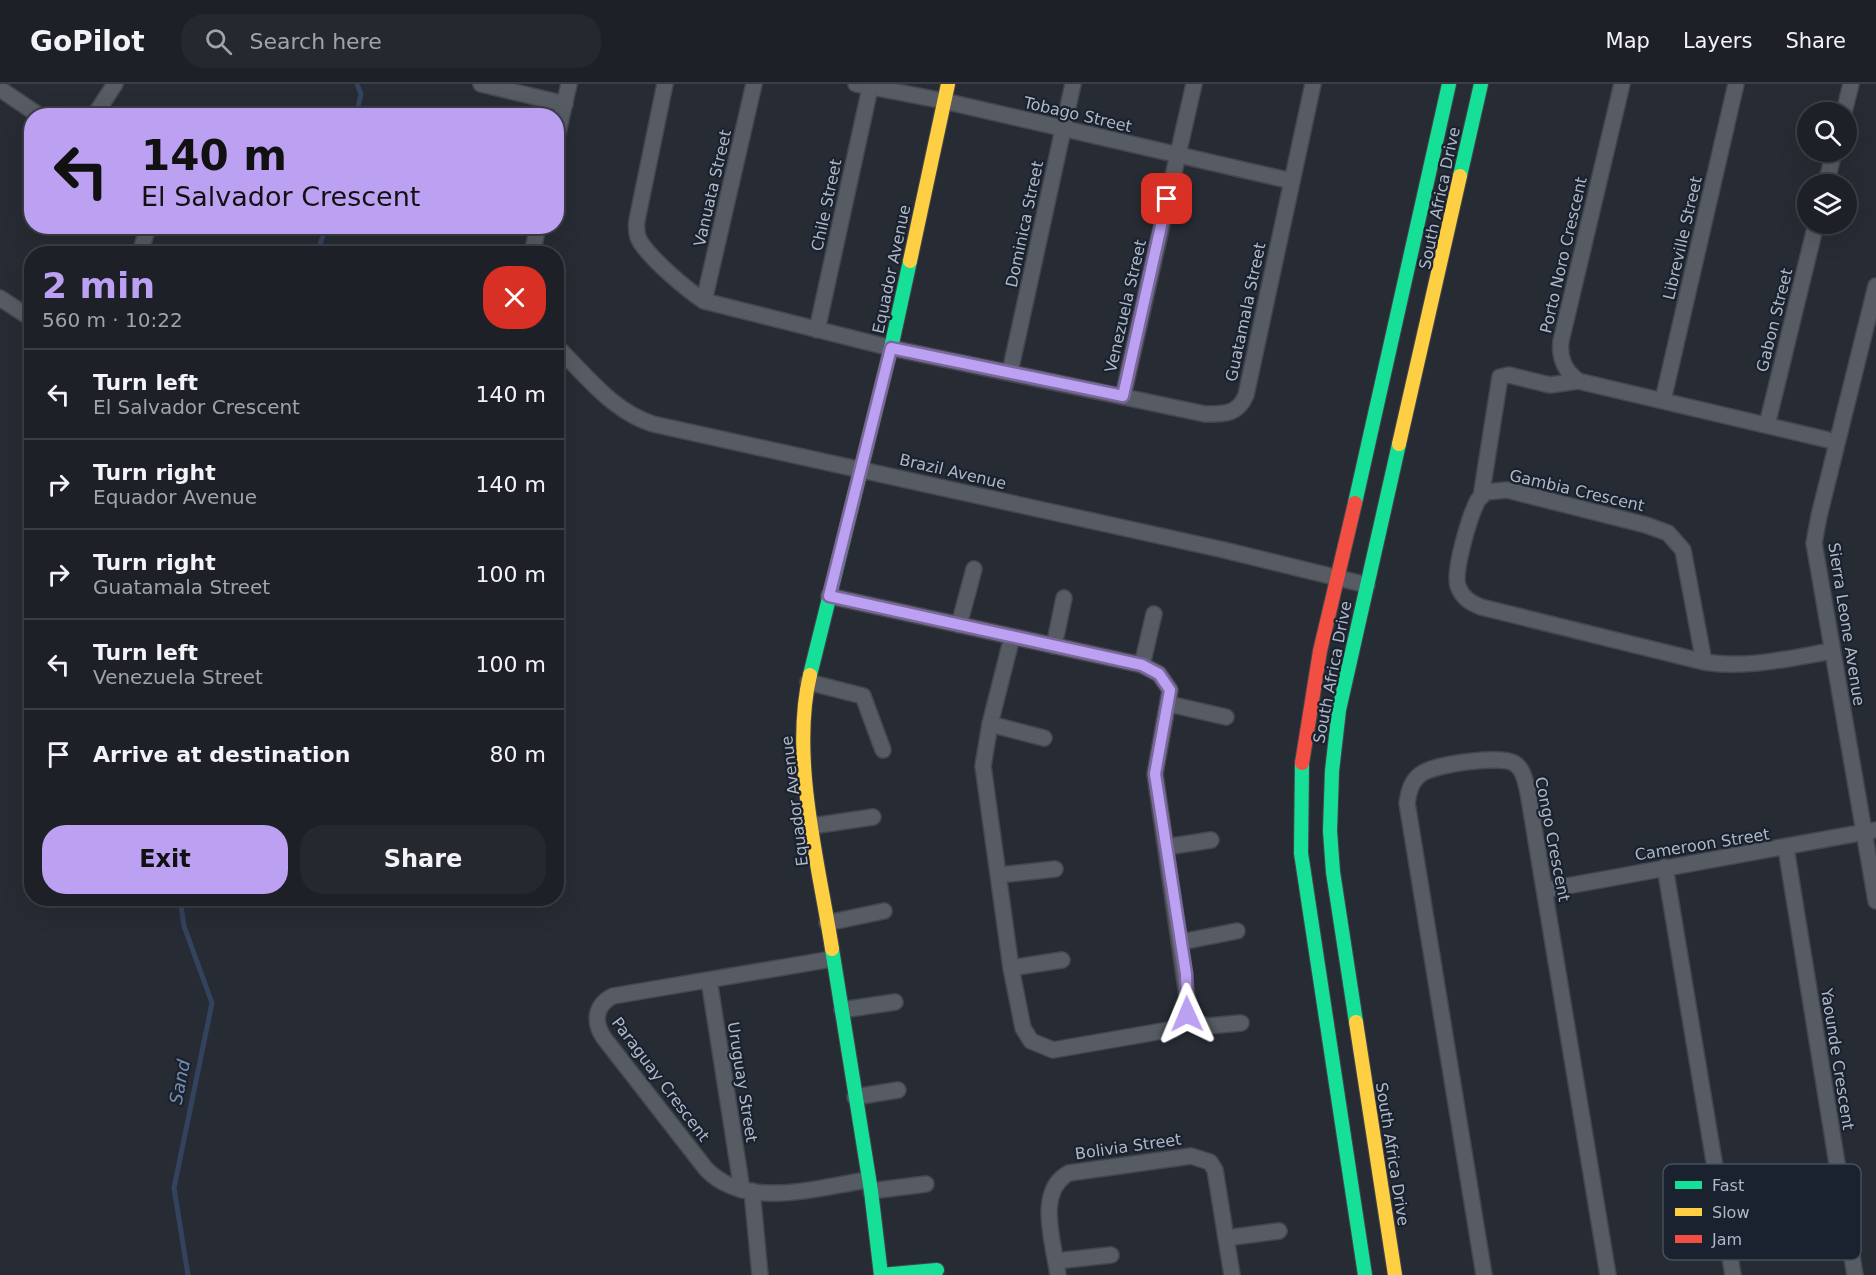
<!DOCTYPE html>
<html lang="en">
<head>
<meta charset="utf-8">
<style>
  :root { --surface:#1d2127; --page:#25292f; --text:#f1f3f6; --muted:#a0a3a7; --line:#3b3e44; --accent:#bca0f2 }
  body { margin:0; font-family:"DejaVu Sans",sans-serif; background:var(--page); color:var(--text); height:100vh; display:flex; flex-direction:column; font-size:22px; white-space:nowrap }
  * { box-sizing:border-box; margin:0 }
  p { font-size:20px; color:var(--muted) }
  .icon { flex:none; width:33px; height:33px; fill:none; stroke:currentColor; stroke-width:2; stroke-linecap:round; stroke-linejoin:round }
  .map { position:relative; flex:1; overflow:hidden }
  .drawer { position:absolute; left:24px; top:162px; width:540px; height:660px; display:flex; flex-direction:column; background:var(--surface); border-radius:24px; box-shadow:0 6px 24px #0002,0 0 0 2px var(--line) }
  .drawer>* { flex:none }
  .banner { position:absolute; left:24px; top:24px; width:540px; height:126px; border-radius:24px; box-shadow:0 6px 24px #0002,0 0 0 2px var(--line); background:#bca0f2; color:#111; overflow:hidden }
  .controls { position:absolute; left:1797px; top:18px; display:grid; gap:12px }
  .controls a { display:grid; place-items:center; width:60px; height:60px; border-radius:50%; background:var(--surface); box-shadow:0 6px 24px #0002,0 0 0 2px var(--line); font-size:30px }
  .pin { position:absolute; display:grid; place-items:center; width:51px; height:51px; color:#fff; margin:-26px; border-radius:12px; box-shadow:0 3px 9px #0006 }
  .me { position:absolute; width:66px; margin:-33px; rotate:359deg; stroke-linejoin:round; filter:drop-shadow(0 0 4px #0008) }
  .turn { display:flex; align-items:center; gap:21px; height:126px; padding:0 18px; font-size:27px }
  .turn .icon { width:78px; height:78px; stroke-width:2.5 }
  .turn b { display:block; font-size:42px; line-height:51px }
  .round { display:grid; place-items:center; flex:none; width:63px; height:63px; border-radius:24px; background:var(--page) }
  .summary { display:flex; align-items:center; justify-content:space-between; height:102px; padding:0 18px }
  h1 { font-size:36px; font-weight:700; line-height:45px; color:var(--accent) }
  .primary-button { display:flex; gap:12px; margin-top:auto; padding:12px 18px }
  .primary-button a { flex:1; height:69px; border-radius:24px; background:var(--accent); color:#111; font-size:24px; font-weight:700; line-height:69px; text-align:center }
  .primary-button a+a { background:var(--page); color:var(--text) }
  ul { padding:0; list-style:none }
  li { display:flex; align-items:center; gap:18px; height:90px; padding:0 18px; border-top:2px solid var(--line) }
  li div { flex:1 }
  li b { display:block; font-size:22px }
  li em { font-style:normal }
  header { display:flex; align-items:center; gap:36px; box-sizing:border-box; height:84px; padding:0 30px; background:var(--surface); border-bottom:2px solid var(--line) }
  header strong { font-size:28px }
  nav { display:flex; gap:33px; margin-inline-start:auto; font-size:21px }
  .search { width:420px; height:54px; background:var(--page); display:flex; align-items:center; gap:15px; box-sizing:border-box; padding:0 21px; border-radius:24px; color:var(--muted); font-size:22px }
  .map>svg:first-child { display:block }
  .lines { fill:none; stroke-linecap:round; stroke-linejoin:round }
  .stream { stroke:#33435e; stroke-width:5 }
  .street-casing { stroke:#43474d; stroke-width:18 }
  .fast-casing { stroke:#43474d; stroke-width:16 }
  .slow-casing { stroke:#43474d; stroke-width:16 }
  .jam-casing { stroke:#43474d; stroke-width:16 }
  .street { stroke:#575b63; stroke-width:15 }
  .fast { stroke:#16e098; stroke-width:14 }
  .slow { stroke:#ffcf43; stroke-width:14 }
  .jam { stroke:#f24e42; stroke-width:14 }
  .route-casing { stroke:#7a689d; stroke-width:15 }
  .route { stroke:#bca0f2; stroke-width:10 }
  .labels { text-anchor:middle; stroke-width:4.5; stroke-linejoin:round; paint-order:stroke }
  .street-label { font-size:16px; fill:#b0b8c7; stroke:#1a222f }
  .water-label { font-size:18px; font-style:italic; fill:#768db0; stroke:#1a222f }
  .key { fill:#1a222f; stroke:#474f5d; stroke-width:1.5 }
  .key-label { font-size:16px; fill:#b0b8c7 }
</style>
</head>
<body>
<header>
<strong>GoPilot</strong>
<div class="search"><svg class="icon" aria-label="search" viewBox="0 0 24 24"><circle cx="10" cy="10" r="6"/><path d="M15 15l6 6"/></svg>Search here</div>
<nav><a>Map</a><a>Layers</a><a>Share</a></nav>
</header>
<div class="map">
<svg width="1876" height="1191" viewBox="0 0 1876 1191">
  <rect width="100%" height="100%" fill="#272c34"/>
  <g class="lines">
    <!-- stream -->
    <g class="stream">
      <path d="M 356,32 L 361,10 L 357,0"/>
      <path d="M 317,170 L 326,142"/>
      <path d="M 180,814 L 184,842 L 212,919 L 174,1104 L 188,1191"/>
    </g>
    <!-- street casing -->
    <g class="street-casing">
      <g id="street">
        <path d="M 481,0 L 565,20"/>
        <path d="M 665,0 L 637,136 C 636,144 636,152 641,159 C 653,177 686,205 704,217 L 891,264 L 1205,330 C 1223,330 1238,331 1246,311 L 1313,0"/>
        <path d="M 856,0 L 944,17 L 1292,97"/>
        <path d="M 1622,0 L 1561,257 C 1559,274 1564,286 1578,297 L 1837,358"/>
        <path d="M 0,5 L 40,32"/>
        <path d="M 1844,28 L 1851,0"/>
        <path d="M 94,32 L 115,0"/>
        <path d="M 556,57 L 569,0"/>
        <path d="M 1826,100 L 1834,68"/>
        <path d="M 140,170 L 148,142"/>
        <path d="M 532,170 L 538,142"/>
        <path d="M 1876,202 L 1819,432 L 1814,459 L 1876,817"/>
        <path d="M 0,214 L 32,235"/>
        <path d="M 704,217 L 754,0"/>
        <path d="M 817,246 L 870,4"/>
        <path d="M 556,262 C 586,291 612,327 653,340 L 1224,466 L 1367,501"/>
        <path d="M 1010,288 L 1073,0"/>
        <path d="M 1123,312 L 1194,0"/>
        <path d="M 1663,316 L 1736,0"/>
        <path d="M 1767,341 L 1816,140"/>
        <path d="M 1481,413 L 1500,293 L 1509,291 L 1550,301 L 1578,297"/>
        <path d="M 829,512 L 1142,581 L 1159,590 L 1170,606 L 1155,690 L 1188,919 L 1185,936 L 1174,945 L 1053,966 L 1031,957 L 1023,944 L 1011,884 L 983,682 L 990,640 L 1012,553"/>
        <path d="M 959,541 L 974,485"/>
        <path d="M 1054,562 L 1064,514"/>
        <path d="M 1704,578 L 1683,466 L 1668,449 L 1646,441 L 1507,406 L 1486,408 L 1478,416 C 1470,431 1453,487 1458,502 C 1462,514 1471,519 1481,523 L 1704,578 C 1748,585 1789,574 1832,567"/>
        <path d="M 1142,581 L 1154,530"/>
        <path d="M 808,598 L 863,612 L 883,666"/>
        <path d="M 1169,620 L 1226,633"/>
        <path d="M 990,640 L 1044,654"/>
        <path d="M 812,742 L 873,733"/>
        <path d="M 1166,763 L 1211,756"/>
        <path d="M 1786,764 L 1855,1191"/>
        <path d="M 1665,783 L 1733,1191"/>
        <path d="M 999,791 L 1055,785"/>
        <path d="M 1545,806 L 1876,746"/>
        <path d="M 827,839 L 884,827"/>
        <path d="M 1181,858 L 1237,847"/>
        <path d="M 832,875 L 613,912 C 595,921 593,938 604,954 L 706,1085 C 746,1127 818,1103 868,1096"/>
        <path d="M 1011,884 L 1062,876"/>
        <path d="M 709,896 L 742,1106"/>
        <path d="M 842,926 L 895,918"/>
        <path d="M 1185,936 L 1208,942 L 1241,939"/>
        <path d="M 855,1013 L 898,1006"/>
        <path d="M 752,1107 L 760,1191"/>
        <path d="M 871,1107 L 926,1100"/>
        <path d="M 1226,1154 L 1279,1147"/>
        <path d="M 1056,1177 L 1111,1171"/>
        <path d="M 1058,1191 C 1054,1160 1035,1107 1069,1089 L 1191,1072 L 1210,1078 L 1215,1086 L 1232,1191"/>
        <path d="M 1484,1191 L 1407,719 C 1409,707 1411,697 1421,690 C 1435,680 1499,671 1514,679 C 1524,685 1525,698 1528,708 L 1608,1191"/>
      </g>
    </g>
    <!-- fast casing -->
    <g class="fast-casing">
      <g id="fast">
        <path d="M 1460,92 L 1481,0"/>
        <path d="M 1355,419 L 1449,0"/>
        <path d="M 810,591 L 891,264 L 910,177"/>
        <path d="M 1302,679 L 1301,769 L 1365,1191"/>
        <path d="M 832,865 L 871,1107 L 881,1191 L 937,1186"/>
        <path d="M 1356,938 L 1333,788 L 1330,747 L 1332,687 L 1339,626 L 1399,360"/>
      </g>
    </g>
    <!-- slow casing -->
    <g class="slow-casing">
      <g id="slow">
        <path d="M 910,177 L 948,0"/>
        <path d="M 1399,360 L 1460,92"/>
        <path d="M 810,591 C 790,674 819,781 832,865"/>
        <path d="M 1356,938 L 1395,1191"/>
      </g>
    </g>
    <!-- jam casing -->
    <g class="jam-casing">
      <path id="jam" d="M 1302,679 L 1320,567 L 1355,419"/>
    </g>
    <!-- street -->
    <use href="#street" class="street"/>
    <!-- fast -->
    <use href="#fast" class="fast"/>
    <!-- slow -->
    <use href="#slow" class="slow"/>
    <!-- jam -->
    <use href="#jam" class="jam"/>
  </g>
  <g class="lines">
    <!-- route casing -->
    <g class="route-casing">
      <path id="route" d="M 1167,115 L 1123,312 L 891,264 L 829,512 L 1142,581 L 1159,590 L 1170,606 L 1155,690 L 1186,890 L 1187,930"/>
    </g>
    <!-- route -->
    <use href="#route" class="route"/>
  </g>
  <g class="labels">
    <!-- street labels -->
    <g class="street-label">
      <text transform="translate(1078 30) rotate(13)" y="6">Tobago Street</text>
      <text transform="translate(712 104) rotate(-77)" y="6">Vanuata Street</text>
      <text transform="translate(1439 114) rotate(-78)" y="6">South Africa Drive</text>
      <text transform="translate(826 121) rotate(-78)" y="6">Chile Street</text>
      <text transform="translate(1024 140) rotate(-78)" y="6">Dominica Street</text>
      <text transform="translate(1682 154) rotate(-77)" y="6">Libreville Street</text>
      <text transform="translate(1563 171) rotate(-77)" y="6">Porto Noro Crescent</text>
      <text transform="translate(891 185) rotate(-78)" y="6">Equador Avenue</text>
      <text transform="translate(1125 222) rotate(-77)" y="6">Venezuela Street</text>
      <text transform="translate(1245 228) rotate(-78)" y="6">Guatamala Street</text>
      <text transform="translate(1774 236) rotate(-76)" y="6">Gabon Street</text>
      <text transform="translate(953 387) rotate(13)" y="6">Brazil Avenue</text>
      <text transform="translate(1577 406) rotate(13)" y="6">Gambia Crescent</text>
      <text transform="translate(1847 540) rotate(81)" y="6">Sierra Leone Avenue</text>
      <text transform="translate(1332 588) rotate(-79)" y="6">South Africa Drive</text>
      <text transform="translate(794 717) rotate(-97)" y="6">Equador Avenue</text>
      <text transform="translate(1553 755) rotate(79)" y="6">Congo Crescent</text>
      <text transform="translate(1702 760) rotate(-9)" y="6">Cameroon Street</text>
      <text transform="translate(1838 975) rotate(81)" y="6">Yaounde Crescent</text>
      <text transform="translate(661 995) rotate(53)" y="6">Paraguay Crescent</text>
      <text transform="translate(743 998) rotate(81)" y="6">Uruguay Street</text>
      <text transform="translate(1128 1062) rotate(-8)" y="6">Bolivia Street</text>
      <text transform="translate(1393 1070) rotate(81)" y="6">South Africa Drive</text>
    </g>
    <!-- water labels -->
    <g class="water-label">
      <text transform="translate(180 998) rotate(-79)" y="6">Sand</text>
    </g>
  </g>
  <!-- legend -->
  <rect x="1663" y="1080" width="198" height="96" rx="9" class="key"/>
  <rect x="1675" y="1097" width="27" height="8" fill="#16e098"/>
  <rect x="1675" y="1124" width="27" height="8" fill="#ffcf43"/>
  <rect x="1675" y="1151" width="27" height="8" fill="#f24e42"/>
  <g class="key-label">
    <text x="1712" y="1107">Fast</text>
    <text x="1712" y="1134">Slow</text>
    <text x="1712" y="1161">Jam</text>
  </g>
</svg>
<div class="controls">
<a><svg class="icon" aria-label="search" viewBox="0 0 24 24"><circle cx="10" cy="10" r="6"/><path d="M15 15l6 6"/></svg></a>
<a><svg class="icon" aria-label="layers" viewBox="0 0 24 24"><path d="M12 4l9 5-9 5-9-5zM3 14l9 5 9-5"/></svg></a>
</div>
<div class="pin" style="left:1167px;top:115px;background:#d93025"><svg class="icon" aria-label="arrive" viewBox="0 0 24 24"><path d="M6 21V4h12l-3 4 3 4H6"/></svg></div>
<svg class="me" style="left:1187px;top:930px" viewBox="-20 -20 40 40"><path d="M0-17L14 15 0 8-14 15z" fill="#bca0f2" stroke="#fff" stroke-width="4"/></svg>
<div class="banner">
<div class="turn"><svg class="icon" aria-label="left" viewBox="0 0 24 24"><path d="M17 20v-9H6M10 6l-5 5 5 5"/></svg><div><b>140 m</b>El Salvador Crescent</div></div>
</div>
<section class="drawer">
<div class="summary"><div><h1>2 min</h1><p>560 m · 10:22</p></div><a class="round" style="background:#d93025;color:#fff"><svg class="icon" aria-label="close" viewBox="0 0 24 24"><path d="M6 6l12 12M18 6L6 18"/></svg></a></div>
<ul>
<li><svg class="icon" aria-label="left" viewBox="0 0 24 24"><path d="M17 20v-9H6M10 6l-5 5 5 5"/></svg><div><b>Turn left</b><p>El Salvador Crescent</p></div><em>140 m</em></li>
<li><svg class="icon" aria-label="right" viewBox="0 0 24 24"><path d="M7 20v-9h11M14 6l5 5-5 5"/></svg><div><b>Turn right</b><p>Equador Avenue</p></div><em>140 m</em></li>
<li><svg class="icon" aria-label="right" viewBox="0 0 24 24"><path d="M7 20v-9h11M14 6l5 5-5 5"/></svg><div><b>Turn right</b><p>Guatamala Street</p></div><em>100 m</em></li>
<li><svg class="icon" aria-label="left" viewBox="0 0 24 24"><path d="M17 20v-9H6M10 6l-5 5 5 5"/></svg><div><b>Turn left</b><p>Venezuela Street</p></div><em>100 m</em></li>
<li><svg class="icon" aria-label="arrive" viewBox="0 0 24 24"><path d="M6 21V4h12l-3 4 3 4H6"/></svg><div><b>Arrive at destination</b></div><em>80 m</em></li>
</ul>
<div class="primary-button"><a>Exit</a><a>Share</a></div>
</section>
</div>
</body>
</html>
